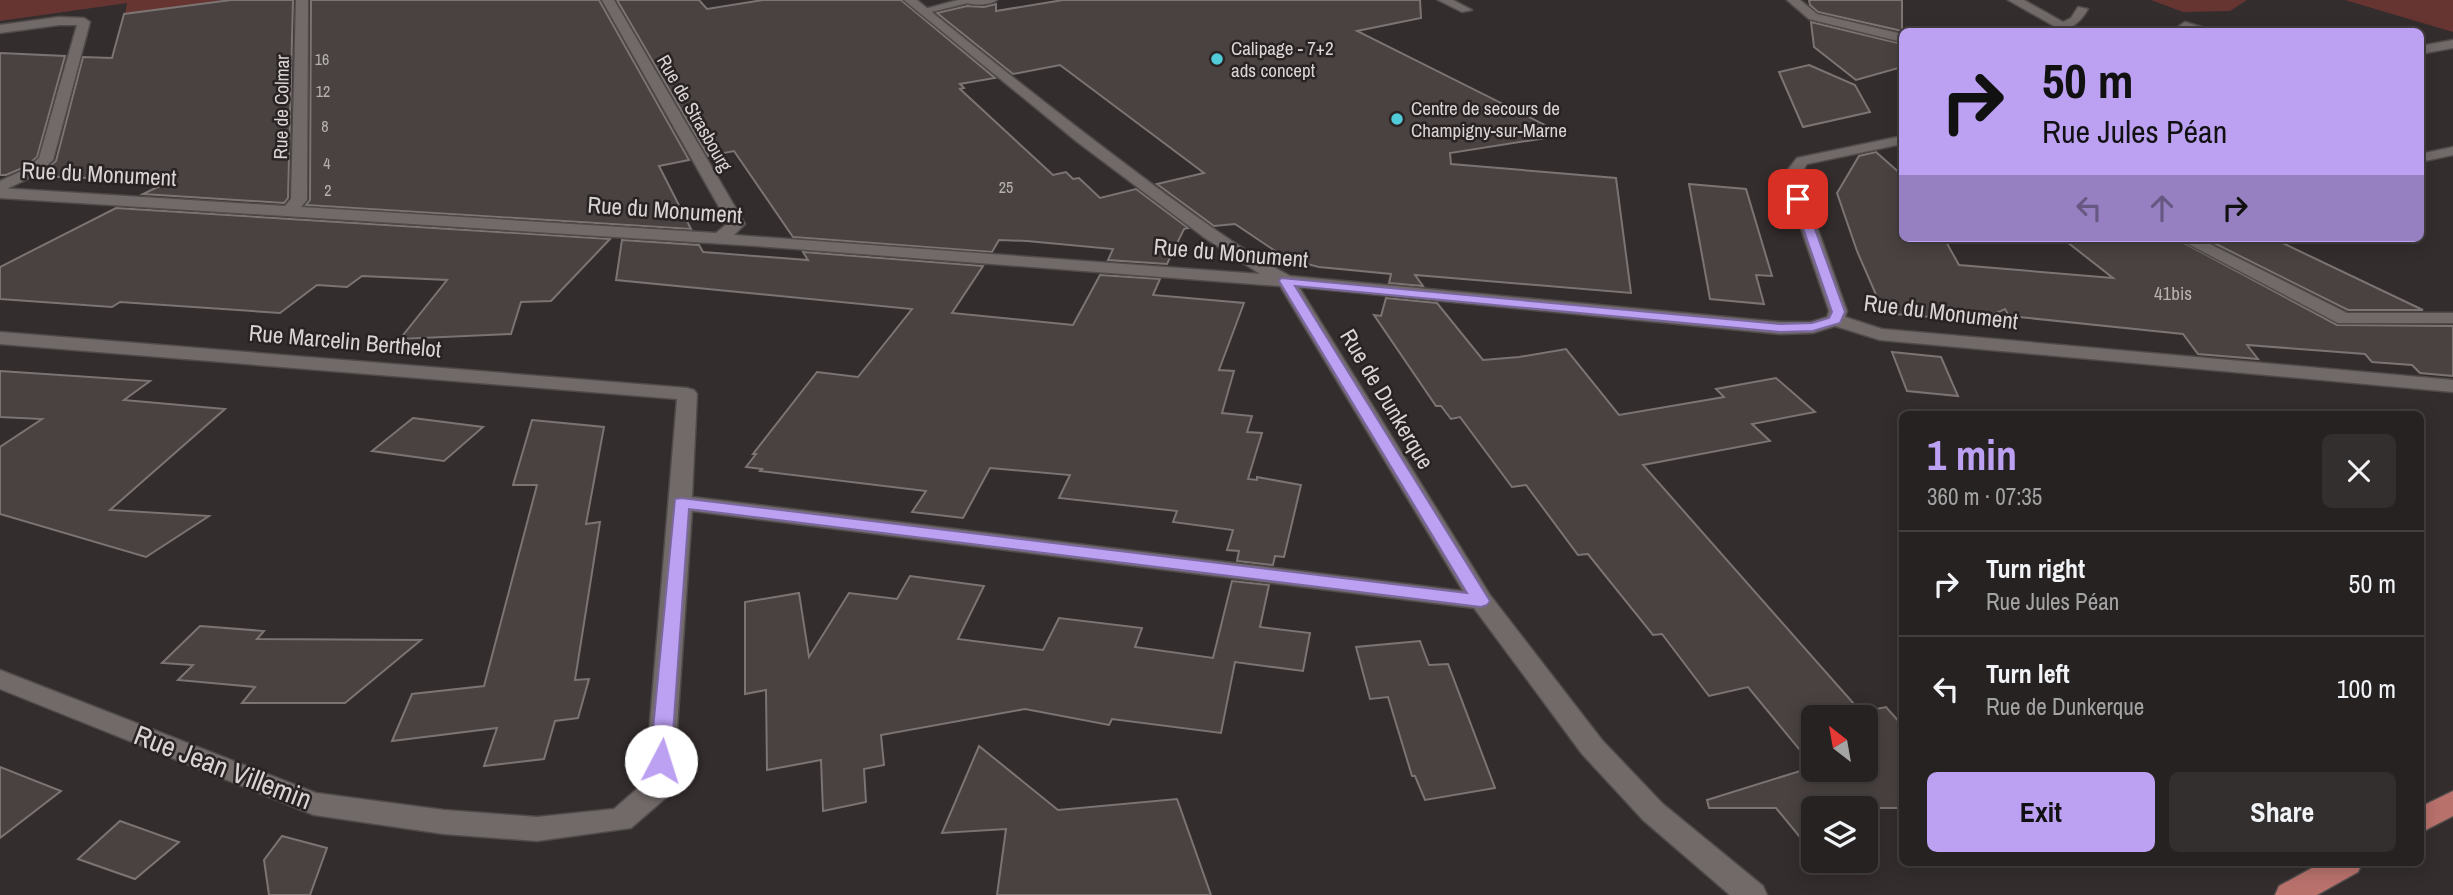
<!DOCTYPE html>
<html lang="en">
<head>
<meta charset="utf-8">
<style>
  :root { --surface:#272222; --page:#332f2f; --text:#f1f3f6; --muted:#a4a4a5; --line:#433f40; --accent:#bca0f2 }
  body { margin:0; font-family:"Archivo Narrow",sans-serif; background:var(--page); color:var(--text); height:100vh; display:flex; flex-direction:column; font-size:26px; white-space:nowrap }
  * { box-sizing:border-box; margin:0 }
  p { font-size:23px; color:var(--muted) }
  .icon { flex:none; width:38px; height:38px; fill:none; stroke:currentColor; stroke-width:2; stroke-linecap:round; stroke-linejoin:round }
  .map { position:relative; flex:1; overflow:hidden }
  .sheet { position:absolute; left:1899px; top:411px; width:525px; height:455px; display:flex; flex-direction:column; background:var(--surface); border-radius:10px; box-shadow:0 4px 18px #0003,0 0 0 2px var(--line) }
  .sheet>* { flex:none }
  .banner { position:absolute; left:1899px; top:28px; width:525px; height:214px; border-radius:10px; box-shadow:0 4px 18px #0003,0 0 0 2px var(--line); background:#bca0f2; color:#111; overflow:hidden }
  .needle { width:46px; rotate:329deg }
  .controls { position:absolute; left:1801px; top:705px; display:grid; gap:14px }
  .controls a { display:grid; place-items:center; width:77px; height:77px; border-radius:10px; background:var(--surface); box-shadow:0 4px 18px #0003,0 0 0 2px var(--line); font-size:35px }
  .pin { position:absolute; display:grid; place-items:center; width:60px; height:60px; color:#fff; margin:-30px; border-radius:14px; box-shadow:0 4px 10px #0006 }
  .me { position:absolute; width:77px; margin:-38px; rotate:5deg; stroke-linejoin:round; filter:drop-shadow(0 0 5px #0008) }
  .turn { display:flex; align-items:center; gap:24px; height:147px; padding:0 28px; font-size:32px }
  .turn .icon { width:91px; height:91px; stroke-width:2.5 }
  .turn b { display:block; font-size:49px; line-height:60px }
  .lanes { display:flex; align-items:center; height:66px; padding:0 28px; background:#0003; justify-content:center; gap:35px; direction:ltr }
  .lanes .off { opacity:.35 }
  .round { display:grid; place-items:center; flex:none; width:74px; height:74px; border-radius:10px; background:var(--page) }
  .head { display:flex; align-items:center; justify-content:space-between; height:119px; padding:0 28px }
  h1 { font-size:42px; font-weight:700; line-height:52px; color:var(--accent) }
  .primary-button { display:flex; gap:14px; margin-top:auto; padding:14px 28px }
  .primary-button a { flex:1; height:80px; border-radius:10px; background:var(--accent); color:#111; font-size:28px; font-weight:700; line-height:80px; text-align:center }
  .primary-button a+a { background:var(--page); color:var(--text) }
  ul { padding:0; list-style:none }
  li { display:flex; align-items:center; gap:21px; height:105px; padding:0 28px; border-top:2px solid var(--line) }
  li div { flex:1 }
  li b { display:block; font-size:26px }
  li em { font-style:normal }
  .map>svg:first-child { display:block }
  .green { fill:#663532 }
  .building { fill:#494241; stroke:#7c7473; stroke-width:2 }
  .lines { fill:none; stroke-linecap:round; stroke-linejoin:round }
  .lane-casing { stroke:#504b4b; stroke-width:3 }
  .street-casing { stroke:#504b4b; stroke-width:3 }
  .primary-casing { stroke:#504b4b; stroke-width:3 }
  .lane { fill:#716a69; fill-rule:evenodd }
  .street { fill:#716a69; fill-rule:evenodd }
  .primary { fill:#b9716c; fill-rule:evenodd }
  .route { fill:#bca0f2; stroke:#7a689d; stroke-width:2 }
  .poi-dot { fill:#52cbd8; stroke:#2a2323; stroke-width:2.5 }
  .labels { text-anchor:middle; stroke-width:5; stroke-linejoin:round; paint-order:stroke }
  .far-number-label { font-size:16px; fill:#b6b0b0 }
  .far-poi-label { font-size:19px; fill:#dad5d5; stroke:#2a2323; text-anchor:start }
  .far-street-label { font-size:19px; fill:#dad5d5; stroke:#2a2323 }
  .number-label { font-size:19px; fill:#b6b0b0 }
  .street-label { font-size:23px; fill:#dad5d5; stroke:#2a2323 }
  .near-street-label { font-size:28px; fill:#dad5d5; stroke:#2a2323 }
</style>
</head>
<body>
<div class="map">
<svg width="2453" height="895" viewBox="0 0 2453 895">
  <rect width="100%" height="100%" fill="#342d2d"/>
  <!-- green -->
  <g class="green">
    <path d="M 0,0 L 227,0 L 125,14 L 127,3 L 0,21 Z"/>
    <path d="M 2151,0 L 2247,0 L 2230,11 L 2183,12 Z"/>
    <path d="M 2345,0 L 2453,0 L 2453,32 Z"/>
  </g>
  <!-- building -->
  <g class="building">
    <path d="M 231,0 L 293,0 L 288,198 L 284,203 L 143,194 L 170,181 L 38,176 L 56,161 L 83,57 L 112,58 L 124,14 Z"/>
    <path d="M 311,0 L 599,0 L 689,160 L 659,166 L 691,229 L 306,205 L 310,200 Z"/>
    <path d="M 617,0 L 699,0 L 707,9 L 763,0 L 901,0 L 995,78 L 960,84 L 964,88 L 960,89 L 1053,175 L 1066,172 L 1073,179 L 1079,178 L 1100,198 L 1136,189 L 1188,228 L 1184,229 L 1167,264 L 1108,260 L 1113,249 L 1027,241 L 999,240 L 992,252 L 793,237 L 734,151 L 708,156 Z"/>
    <path d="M 1063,0 L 1420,0 L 1421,18 L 1357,31 L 1565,135 L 1450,153 L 1451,164 L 1616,178 L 1631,293 L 1415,275 L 1423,286 L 1389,283 L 1391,274 L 1319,267 L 1287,259 L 1235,224 L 1214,226 L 1157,184 L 1204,173 L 1060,65 L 1013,74 L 937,13 L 967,6 L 984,7 L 996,4 L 996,11 Z"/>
    <path d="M 1809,0 L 1902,0 L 1902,31 L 1818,12 L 1810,5 Z"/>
    <path d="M 1811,22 L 1902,44 L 1902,67 L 1856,80 L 1814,47 Z"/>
    <path d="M 0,53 L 65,56 L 37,157 L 25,167 L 6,175 L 0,175 Z"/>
    <path d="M 1809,65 L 1855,85 L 1870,112 L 1803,127 L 1779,72 Z"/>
    <path d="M 1876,152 L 1902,175 L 1902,238 L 1944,238 L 1959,265 L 2113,278 L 2062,238 L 2175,238 L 2337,325 L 2453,326 L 2453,376 L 2420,373 L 2412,365 L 2372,362 L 2365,354 L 2247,345 L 2258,359 L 2198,354 L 2183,334 L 2009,316 L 2005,309 L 1979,321 L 1884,313 L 1857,251 L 1837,193 L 1859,156 Z"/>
    <path d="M 1689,184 L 1746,189 L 1772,276 L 1756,275 L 1764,304 L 1710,299 Z"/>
    <path d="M 116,208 L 610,239 L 551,301 L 521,302 L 511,334 L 400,339 L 447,280 L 362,276 L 347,287 L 317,285 L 280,313 L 120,302 L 112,307 L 0,299 L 0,267 Z"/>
    <path d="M 2204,238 L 2272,238 L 2423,310 L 2348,310 Z"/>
    <path d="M 622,240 L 699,245 L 703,252 L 808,260 L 803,252 L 983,266 L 952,313 L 1073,325 L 1100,275 L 1160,279 L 1153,295 L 1244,303 L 1219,370 L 1234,371 L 1222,413 L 1252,416 L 1247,432 L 1262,433 L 1248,479 L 1257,480 L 1257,477 L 1301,485 L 1284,557 L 1275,556 L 1273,565 L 1237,561 L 1239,551 L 1227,550 L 1233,530 L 1173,522 L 1177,511 L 1059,498 L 1070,475 L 990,468 L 963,518 L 912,512 L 926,491 L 760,471 L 762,469 L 746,467 L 756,454 L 753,454 L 817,372 L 858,377 L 912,309 L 616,280 Z"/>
    <path d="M 1386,298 L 1437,303 L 1483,360 L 1519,357 L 1566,349 L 1619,415 L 1724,397 L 1716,389 L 1776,378 L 1815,412 L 1752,424 L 1770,441 L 1643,465 L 1861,712 L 1886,707 L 1902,725 L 1902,808 L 1813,808 L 1813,853 L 1776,808 L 1709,808 L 1707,800 L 1813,767 L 1813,770 L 1866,770 L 1866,718 L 1813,718 L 1813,766 L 1748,687 L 1709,696 L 1662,634 L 1653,635 L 1588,554 L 1578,555 L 1526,485 L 1512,487 L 1460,417 L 1451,419 L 1441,406 L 1436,406 L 1374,315 L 1381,316 Z"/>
    <path d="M 1892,352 L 1941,357 L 1958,396 L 1907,391 Z"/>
    <path d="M 0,371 L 150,381 L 124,400 L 225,409 L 110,510 L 209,516 L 146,557 L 0,514 L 0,447 L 42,419 L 0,417 Z"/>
    <path d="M 413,418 L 483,427 L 444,461 L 372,451 Z"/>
    <path d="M 532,420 L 604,427 L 586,524 L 600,522 L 575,680 L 589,679 L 578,718 L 555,721 L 544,759 L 484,766 L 497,728 L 392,741 L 412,694 L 484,686 L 537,485 L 513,485 Z"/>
    <path d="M 910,576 L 984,586 L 958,639 L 1043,650 L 1059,618 L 1142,628 L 1135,647 L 1213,658 L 1232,581 L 1269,585 L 1260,627 L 1310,633 L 1303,671 L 1235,662 L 1221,733 L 1112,719 L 1109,725 L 1025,709 L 881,735 L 884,765 L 864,769 L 866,802 L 823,811 L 821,760 L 767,770 L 766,690 L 745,694 L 745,602 L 799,593 L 809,657 L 849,593 L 897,599 Z"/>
    <path d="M 200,626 L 264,631 L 257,639 L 421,640 L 345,703 L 242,703 L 255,687 L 178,680 L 193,665 L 162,663 Z"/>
    <path d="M 1420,641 L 1429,665 L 1448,664 L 1495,788 L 1425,800 L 1415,776 L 1412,776 L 1388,697 L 1370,699 L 1356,647 Z"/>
    <path d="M 979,746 L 1058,810 L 1177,799 L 1211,895 L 997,895 L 1006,829 L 942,833 Z"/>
    <path d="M 0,767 L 61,791 L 0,838 Z"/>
    <path d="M 120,821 L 179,842 L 135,879 L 78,859 Z"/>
    <path d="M 282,836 L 327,848 L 310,895 L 269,895 L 264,860 Z"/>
  </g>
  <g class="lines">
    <!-- lane casing -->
    <g class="lane-casing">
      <g id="lane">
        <path d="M 958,0 L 976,1 L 923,14 L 917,11 Z"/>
        <path d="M 1438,0 L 1453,0 L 1472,10 L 1462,12 Z"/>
        <path d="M 1787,0 L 1800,0 L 1817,14 L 1902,34 L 1902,42 L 1809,19 Z"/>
        <path d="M 2008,0 L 2024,0 L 2063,22 L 2071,18 L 2078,7 L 2088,9 C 2078,27 2065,32 2045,32 L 2054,26 Z"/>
        <path d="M 59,17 L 84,18 L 90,22 L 53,160 L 36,175 L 0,192 L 0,181 L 26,169 L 39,158 L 77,25 L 59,25 L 0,33 L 0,25 Z"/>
        <path d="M 2185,22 L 2208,29 L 2210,32 L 2181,29 L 2179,26 Z"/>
        <path d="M 2453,147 L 2453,155 L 2420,162 L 2420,154 Z"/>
        <path d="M 2177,238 L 2198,238 L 2347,313 L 2453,313 L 2453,323 L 2338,323 Z"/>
      </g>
    </g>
    <!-- street casing -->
    <g class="street-casing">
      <g id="street">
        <path d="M 296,0 L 308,0 L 307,200 L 301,207 L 716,233 L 728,223 L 602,0 L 614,0 L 745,224 L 734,235 L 1260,274 L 1205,238 L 1076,141 L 904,0 L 917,0 C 991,61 1067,120 1144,178 C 1191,213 1238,248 1290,276 L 1780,322 L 1811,322 L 1827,317 L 1829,311 L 1783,176 L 1797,158 L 1902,136 L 1902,144 L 1807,164 L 1799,176 L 1847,311 L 1845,317 L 1882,329 L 2453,380 L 2453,392 L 1880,340 L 1835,326 L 1813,333 L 1780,334 L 1299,287 L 1490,595 L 1602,740 L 1663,804 L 1763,886 L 1767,895 L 1730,895 L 1643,820 L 1582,754 L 1474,608 L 692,511 L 673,787 L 669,795 L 631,828 L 537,841 L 444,834 L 314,815 L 0,689 L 0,670 L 316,793 L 444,810 L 537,817 L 614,809 L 645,782 L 677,399 L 0,344 L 0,332 L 687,388 L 694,390 L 697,394 L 692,497 L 1463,591 L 1280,286 L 757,246 L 0,198 L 0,188 L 285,206 L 291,199 Z"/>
        <path d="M 960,0 L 997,0 C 989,6 968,6 960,0 Z"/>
        <path d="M 2453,40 L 2453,48 L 2420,54 L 2420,46 Z"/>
      </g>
    </g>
    <!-- primary casing -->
    <g class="primary-casing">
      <g id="primary">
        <path d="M 2453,791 L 2453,816 L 2420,833 L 2420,807 Z"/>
        <path d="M 2321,863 L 2362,863 L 2358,872 L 2317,895 L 2275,895 L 2279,886 Z"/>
      </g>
    </g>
    <!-- lane -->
    <use href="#lane" class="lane"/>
    <!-- street -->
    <use href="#street" class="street"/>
    <!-- primary -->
    <use href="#primary" class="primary"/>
  </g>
  <!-- route -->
  <path class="route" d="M 1798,195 L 1804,199 L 1845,312 L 1840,323 L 1813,331 L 1780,332 L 1295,286 L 1490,601 L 1487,605 L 1481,607 L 689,509 L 671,761 L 668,766 L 661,769 L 653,766 L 650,761 L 675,499 L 681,498 L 1467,593 L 1279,281 L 1281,278 L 1780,324 L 1812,323 L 1829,318 L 1832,312 L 1793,199 Z"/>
  <!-- markers -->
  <g class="poi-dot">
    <circle cx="1217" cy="59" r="7"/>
    <circle cx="1397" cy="119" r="7"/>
  </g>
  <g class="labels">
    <!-- far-number labels -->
    <g class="far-number-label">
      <text x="322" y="65">16</text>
      <text x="323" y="97">12</text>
      <text x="325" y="132">8</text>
      <text x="327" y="169">4</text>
      <text x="1006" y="193">25</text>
      <text x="328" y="196">2</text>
    </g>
    <!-- far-poi labels -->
    <g class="far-poi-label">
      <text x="1231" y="55">Calipage - 7+2<tspan x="1231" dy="22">ads concept</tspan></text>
      <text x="1411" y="115">Centre de secours de<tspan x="1411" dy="22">Champigny-sur-Marne</tspan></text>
    </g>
    <!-- far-street labels -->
    <g class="far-street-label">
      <text transform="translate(281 107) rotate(-89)" y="7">Rue de Colmar</text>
      <text transform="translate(695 113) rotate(60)" y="7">Rue de Strasbourg</text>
    </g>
    <!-- number labels -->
    <g class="number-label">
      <text x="2173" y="300">41bis</text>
    </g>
    <!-- street labels -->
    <g class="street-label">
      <text transform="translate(99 174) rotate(3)" y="8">Rue du Monument</text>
      <text transform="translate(665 210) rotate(4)" y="8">Rue du Monument</text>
      <text transform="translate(1231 253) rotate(5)" y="8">Rue du Monument</text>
      <text transform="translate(1941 312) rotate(7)" y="8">Rue du Monument</text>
      <text transform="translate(345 341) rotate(5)" y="8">Rue Marcelin Berthelot</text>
      <text transform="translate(1387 399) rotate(59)" y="8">Rue de Dunkerque</text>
    </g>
    <!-- near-street labels -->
    <g class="near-street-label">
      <text transform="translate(223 767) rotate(21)" y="10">Rue Jean Villemin</text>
    </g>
  </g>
</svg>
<div class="controls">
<a><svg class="needle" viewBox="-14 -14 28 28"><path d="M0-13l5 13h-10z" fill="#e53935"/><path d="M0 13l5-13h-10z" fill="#a4a4a5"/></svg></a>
<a><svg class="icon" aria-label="layers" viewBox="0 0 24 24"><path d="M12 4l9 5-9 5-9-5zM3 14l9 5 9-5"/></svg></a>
</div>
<div class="pin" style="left:1798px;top:199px;background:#d93025"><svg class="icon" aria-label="arrive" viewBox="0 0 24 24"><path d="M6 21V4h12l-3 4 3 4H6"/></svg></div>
<svg class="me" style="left:661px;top:761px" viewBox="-20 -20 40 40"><circle r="19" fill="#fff"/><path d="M0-13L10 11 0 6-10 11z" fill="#bca0f2"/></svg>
<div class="banner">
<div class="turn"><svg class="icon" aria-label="right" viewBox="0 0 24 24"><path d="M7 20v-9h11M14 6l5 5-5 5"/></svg><div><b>50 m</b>Rue Jules Péan</div></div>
<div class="lanes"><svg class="icon off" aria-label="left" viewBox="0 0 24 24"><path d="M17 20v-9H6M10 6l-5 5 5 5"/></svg><svg class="icon off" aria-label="ahead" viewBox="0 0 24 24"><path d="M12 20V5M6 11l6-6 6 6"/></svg><svg class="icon" aria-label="right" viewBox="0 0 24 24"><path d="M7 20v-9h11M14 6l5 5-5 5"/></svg></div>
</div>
<section class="sheet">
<div class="head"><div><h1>1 min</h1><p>360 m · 07:35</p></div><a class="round"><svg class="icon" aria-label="close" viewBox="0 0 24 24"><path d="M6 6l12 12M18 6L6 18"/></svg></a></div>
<ul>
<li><svg class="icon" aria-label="right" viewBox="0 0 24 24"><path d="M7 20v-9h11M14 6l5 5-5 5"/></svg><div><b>Turn right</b><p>Rue Jules Péan</p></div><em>50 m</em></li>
<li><svg class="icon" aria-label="left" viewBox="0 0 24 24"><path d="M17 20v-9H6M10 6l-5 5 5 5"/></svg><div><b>Turn left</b><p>Rue de Dunkerque</p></div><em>100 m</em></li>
</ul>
<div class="primary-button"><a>Exit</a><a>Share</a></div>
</section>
</div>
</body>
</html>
